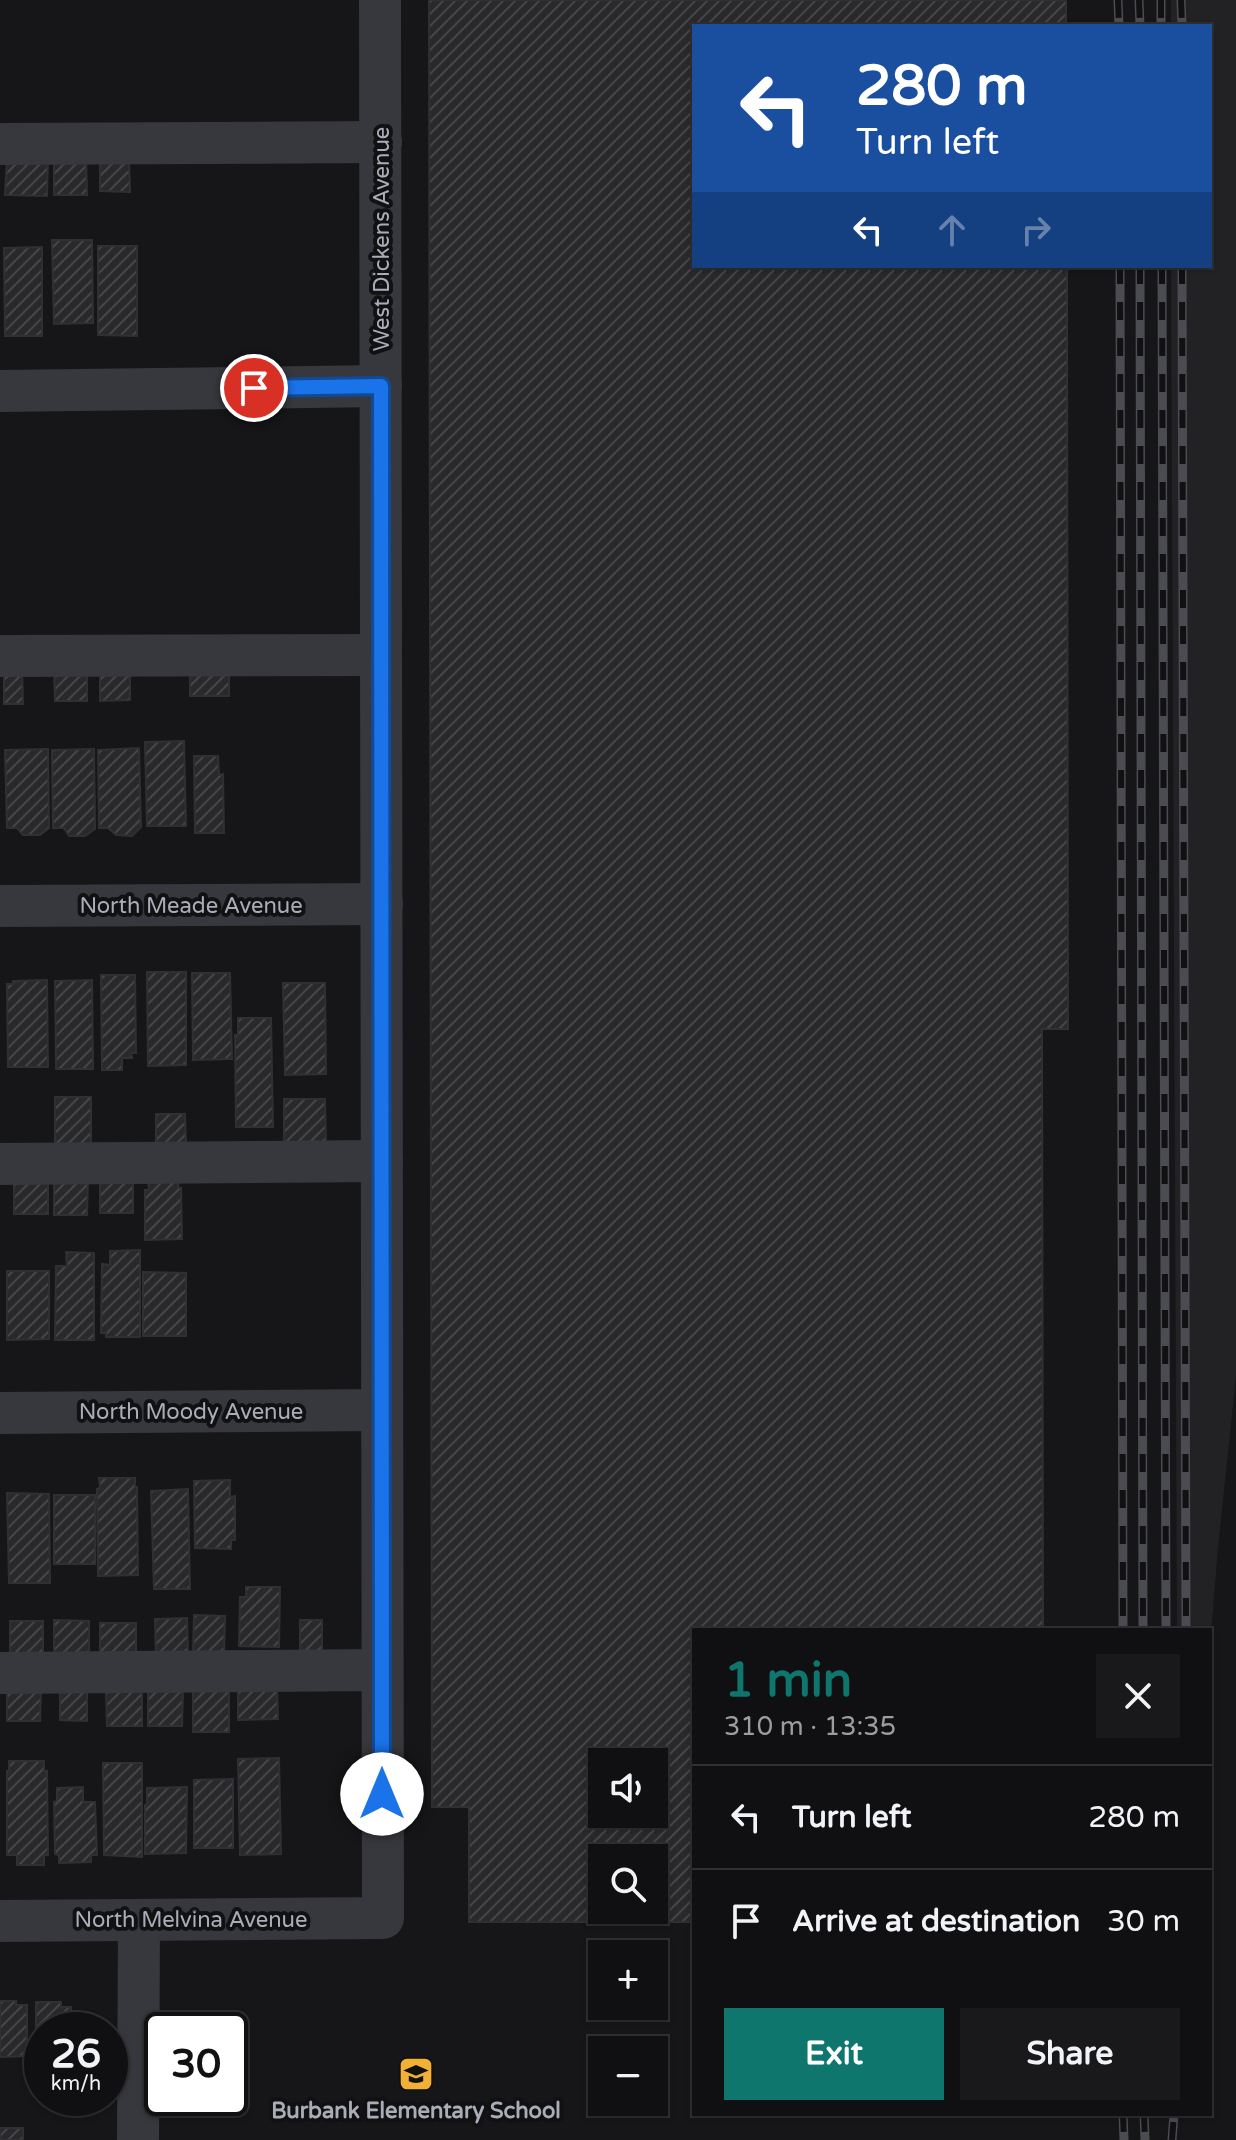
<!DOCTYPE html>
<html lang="en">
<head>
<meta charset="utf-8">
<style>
  :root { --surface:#101012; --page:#19191b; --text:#f1f3f6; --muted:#9c9d9f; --line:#303032; --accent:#0f766e }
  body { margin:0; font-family:"Varela Round",sans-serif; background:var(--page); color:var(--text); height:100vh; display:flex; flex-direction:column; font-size:30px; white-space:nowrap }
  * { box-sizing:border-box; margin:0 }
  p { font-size:26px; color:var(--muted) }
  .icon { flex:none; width:44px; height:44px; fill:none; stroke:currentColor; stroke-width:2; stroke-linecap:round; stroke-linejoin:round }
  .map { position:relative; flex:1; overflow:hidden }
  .details { position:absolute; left:692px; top:1628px; width:520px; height:488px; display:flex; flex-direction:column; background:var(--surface); border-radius:0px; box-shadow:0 2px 6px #0004,0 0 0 2px var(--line) }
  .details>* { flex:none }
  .top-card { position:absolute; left:692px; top:24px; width:520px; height:244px; border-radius:0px; box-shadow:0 2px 6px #0004,0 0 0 2px var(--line); background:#1a4fa0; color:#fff; overflow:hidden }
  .buttons { position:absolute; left:588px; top:1748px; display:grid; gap:16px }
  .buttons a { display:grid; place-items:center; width:80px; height:80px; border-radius:0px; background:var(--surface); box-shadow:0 2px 6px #0004,0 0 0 2px var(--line); font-size:40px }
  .speed { position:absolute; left:24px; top:2012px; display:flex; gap:16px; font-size:40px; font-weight:700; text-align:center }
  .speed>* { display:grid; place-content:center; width:104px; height:104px; border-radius:50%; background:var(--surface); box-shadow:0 2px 6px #0004,0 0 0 2px var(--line); line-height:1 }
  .speed small { font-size:20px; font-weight:400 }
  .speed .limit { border:4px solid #111; border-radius:12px; background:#fff; color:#111 }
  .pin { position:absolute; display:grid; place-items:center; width:68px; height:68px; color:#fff; margin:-34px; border:4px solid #fff; border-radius:50%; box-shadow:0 2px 8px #0007 }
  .me { position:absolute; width:88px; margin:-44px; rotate:0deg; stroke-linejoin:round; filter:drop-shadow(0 0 6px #0008) }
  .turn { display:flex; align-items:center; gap:28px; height:168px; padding:0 32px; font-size:36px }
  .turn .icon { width:104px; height:104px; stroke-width:2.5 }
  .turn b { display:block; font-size:56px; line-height:68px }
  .lanes { display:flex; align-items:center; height:76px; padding:0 32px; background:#0003; justify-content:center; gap:40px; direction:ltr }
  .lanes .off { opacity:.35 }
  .round { display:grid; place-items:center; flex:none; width:84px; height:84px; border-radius:0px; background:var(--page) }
  .summary { display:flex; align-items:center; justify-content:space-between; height:136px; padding:0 32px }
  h1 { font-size:48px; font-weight:800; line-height:60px; color:var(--accent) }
  .button { display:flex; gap:16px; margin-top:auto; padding:16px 32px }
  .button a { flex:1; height:92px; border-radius:0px; background:var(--accent); color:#fff; font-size:32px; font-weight:800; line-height:92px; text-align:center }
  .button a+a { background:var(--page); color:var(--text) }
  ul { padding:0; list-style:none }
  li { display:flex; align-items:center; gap:24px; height:104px; padding:0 32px; border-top:2px solid var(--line) }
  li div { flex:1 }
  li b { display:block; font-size:30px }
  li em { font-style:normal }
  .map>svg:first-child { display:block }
  .built { fill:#222225 }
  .building { fill:url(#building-hatch); stroke:#303034; stroke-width:2; fill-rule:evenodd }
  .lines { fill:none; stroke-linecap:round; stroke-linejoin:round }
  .minor { stroke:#37383d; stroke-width:42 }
  .rail-casing { stroke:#4a4c52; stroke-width:9 }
  .rail { stroke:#111113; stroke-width:6; stroke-dasharray:18; stroke-linecap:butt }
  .route-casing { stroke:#114b97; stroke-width:20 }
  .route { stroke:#1a73e8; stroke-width:14 }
  .labels { text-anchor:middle; stroke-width:8; stroke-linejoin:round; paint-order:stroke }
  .street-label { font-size:22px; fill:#a8adb8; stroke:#111113 }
  .poi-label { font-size:22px; font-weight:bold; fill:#a8adb8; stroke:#111113 }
</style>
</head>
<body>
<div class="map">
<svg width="1236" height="2140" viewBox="0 0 1236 2140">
  <defs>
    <pattern id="building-hatch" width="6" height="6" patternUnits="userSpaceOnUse" patternTransform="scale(2)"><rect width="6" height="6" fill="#29292c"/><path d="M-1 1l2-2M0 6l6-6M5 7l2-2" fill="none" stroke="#454548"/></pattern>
  </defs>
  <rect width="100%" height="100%" fill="#161618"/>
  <!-- built -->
  <path class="built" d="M 1171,0 L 1236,0 L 1236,1376 L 1218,1548 L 1210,1645 L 1210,1630 L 1177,1630 L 1171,266 L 1210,266 L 1210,26 L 1171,26 Z"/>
  <!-- building -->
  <g class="building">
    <path d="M 429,0 L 1066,0 L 1066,26 L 694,26 L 694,266 L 1067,266 L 1068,1029 L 1042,1029 L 1043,1630 L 694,1630 L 694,1922 L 469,1922 L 469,1807 L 432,1807 ZM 602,1762 L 654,1762 L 654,1814 L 602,1814 ZM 602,1858 L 654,1858 L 654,1910 L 602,1910 Z"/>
    <path d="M 7,158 L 48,159 L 47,196 L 5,195 Z"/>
    <path d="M 86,158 L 87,195 L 54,195 L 54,159 Z"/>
    <path d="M 100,158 L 129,158 L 130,192 L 100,191 Z"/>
    <path d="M 52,240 L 92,240 L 93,323 L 54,324 Z"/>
    <path d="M 98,246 L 137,246 L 137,336 L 98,335 Z"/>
    <path d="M 42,247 L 42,336 L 5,336 L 4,248 Z"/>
    <path d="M 229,667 L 229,696 L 190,696 L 190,668 Z"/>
    <path d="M 4,668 L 22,668 L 23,704 L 4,704 Z"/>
    <path d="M 100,668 L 130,668 L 130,700 L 100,701 Z"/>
    <path d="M 54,669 L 87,669 L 87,701 L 55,701 Z"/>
    <path d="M 184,741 L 186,826 L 147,826 L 145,742 Z"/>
    <path d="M 139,748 L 141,827 L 132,836 L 116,835 L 108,828 L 99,828 L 98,750 Z"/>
    <path d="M 48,749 L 49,828 L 40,835 L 23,835 L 17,828 L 7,828 L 5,750 Z"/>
    <path d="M 94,749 L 95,829 L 85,836 L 69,836 L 64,828 L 53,828 L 52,750 Z"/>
    <path d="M 194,756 L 218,756 L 219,775 L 223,774 L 224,833 L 195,833 Z"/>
    <path d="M 147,972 L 186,972 L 186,1065 L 148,1066 Z"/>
    <path d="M 192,973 L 230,973 L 232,1059 L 193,1060 Z"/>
    <path d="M 101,975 L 135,975 L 136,1053 L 131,1053 L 132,1058 L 122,1058 L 122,1070 L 102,1070 Z"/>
    <path d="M 47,980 L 48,1067 L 8,1067 L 7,984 L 13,984 L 13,981 Z"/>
    <path d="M 92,980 L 93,1069 L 56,1069 L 55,981 Z"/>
    <path d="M 283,983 L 325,983 L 326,1074 L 285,1075 Z"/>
    <path d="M 238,1018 L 271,1018 L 273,1127 L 236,1127 L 235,1035 L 238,1035 Z"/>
    <path d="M 55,1097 L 91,1097 L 91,1145 L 55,1146 Z"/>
    <path d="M 284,1099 L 325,1099 L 326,1146 L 284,1145 Z"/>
    <path d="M 156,1114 L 185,1114 L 186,1145 L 156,1146 Z"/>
    <rect x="14" y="1179" width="34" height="35"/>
    <path d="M 54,1179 L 88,1179 L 87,1215 L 54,1215 Z"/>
    <rect x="100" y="1179" width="33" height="34"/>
    <path d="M 148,1180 L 179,1180 L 178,1188 L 181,1188 L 182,1239 L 145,1240 L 145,1190 L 149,1190 Z"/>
    <path d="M 140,1250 L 140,1337 L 106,1337 L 106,1333 L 101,1333 L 102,1264 L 110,1265 L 110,1251 Z"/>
    <path d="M 66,1252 L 94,1253 L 94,1340 L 55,1340 L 56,1266 L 67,1266 Z"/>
    <path d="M 7,1271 L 49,1271 L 49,1339 L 7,1340 Z"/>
    <path d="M 143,1272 L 186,1273 L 186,1336 L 143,1336 Z"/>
    <path d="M 99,1478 L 135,1478 L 135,1487 L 137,1487 L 138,1575 L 98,1576 L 97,1489 L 100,1488 Z"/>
    <path d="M 230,1480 L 230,1497 L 235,1496 L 235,1540 L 231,1540 L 231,1549 L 195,1548 L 194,1481 Z"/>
    <path d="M 188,1489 L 190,1589 L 154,1589 L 151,1491 Z"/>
    <path d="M 7,1493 L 49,1494 L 50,1583 L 9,1583 Z"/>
    <rect x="54" y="1495" width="41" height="69"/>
    <path d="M 246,1587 L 280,1587 L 279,1647 L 239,1646 L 240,1597 L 246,1597 Z"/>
    <path d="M 194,1615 L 225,1616 L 224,1654 L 193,1653 Z"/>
    <path d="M 187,1618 L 188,1655 L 156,1655 L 155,1619 Z"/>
    <path d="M 54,1620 L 89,1621 L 89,1655 L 54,1654 Z"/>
    <path d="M 300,1620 L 322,1620 L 322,1653 L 300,1652 Z"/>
    <rect x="10" y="1621" width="33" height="35"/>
    <path d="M 100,1623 L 136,1623 L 136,1655 L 100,1656 Z"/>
    <path d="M 238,1686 L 277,1687 L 278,1719 L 238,1720 Z"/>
    <path d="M 7,1688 L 41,1688 L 40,1721 L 7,1721 Z"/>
    <path d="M 60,1690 L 87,1690 L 87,1721 L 60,1720 Z"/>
    <path d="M 106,1690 L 142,1690 L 142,1726 L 107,1726 Z"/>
    <path d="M 148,1690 L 183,1690 L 182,1726 L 148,1726 Z"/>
    <rect x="193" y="1690" width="36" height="42"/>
    <path d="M 279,1758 L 281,1854 L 240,1855 L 238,1759 Z"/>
    <path d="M 9,1761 L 44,1761 L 44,1771 L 47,1771 L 48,1855 L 44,1855 L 44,1865 L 17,1865 L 17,1855 L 7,1855 L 7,1771 L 9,1771 Z"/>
    <path d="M 103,1763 L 142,1763 L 142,1857 L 104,1855 Z"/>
    <path d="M 233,1779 L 233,1848 L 194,1848 L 194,1780 Z"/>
    <path d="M 83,1787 L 83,1802 L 95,1802 L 97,1855 L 91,1855 L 91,1862 L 59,1863 L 59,1855 L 55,1854 L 54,1802 L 57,1801 L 57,1788 Z"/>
    <path d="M 187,1787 L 186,1853 L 145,1854 L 145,1805 L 147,1804 L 147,1788 Z"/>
    <path d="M 0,2001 L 16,2001 L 16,2005 L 27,2005 L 27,2056 L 0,2057 Z"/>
    <path d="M 36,2002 L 61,2002 L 61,2007 L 71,2007 L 72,2030 L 42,2030 L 42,2055 L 36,2055 Z"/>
    <rect x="0" y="2128" width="23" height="12"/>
  </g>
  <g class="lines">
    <!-- minor -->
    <g class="minor">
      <path d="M 0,144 L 381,142"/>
      <path d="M 0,391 L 381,386"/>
      <path d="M 0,656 L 381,655"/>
      <path d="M 0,906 L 382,904"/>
      <path d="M 0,1164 L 382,1161"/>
      <path d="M 0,1413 L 382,1410"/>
      <path d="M 0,1673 L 382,1670"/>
      <path d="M 0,1921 L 383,1918 L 380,0"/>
      <path d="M 138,2140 L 139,1920"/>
    </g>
    <!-- rail casing -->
    <g class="rail-casing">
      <g id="rail">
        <path d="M 1118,0 L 1119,26"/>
        <path d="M 1139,0 L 1140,26"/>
        <path d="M 1161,0 L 1161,26"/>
        <path d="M 1181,0 L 1182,26"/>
        <path d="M 1120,266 L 1123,1630"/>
        <path d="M 1140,266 L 1143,1630"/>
        <path d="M 1162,266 L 1166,1630"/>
        <path d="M 1182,266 L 1186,1630"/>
        <path d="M 1123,2114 L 1124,2140"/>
        <path d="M 1144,2114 L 1145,2140"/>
        <path d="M 1172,2140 L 1174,2114"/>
      </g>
    </g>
    <!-- rail -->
    <use href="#rail" class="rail"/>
  </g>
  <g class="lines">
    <!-- route casing -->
    <g class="route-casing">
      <path id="route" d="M 254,388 L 381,386 L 382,1794"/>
    </g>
    <!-- route -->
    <use href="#route" class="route"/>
  </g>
  <!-- icons -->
  <defs>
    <g id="school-square" transform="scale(1.8)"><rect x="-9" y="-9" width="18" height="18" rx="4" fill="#f2b134" stroke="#111113"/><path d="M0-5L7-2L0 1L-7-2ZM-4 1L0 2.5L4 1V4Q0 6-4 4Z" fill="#111"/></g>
  </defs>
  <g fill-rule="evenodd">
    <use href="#school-square" x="416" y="2074"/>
  </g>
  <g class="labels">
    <!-- street labels -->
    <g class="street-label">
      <text transform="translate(381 239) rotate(-90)" y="8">West Dickens Avenue</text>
      <text x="191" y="913">North Meade Avenue</text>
      <text x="191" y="1419">North Moody Avenue</text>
      <text x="191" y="1927">North Melvina Avenue</text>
    </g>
    <!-- poi labels -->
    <g class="poi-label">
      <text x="416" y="2118">Burbank Elementary School</text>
    </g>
  </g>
</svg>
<div class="buttons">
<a><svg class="icon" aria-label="sound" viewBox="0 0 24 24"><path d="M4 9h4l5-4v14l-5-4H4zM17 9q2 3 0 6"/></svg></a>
<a><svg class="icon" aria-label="search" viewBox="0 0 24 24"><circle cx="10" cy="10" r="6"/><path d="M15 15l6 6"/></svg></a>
<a>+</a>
<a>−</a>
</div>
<div class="speed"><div>26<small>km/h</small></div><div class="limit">30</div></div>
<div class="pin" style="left:254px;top:388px;background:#d93025"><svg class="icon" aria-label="arrive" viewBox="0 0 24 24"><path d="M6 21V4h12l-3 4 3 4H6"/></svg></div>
<svg class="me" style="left:382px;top:1794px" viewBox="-20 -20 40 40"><circle r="19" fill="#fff"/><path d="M0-13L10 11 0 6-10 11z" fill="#1a73e8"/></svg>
<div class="top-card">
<div class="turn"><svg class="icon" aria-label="left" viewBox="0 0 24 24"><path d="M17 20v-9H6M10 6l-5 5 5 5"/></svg><div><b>280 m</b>Turn left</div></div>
<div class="lanes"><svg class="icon" aria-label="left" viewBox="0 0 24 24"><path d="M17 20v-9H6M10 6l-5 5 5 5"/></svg><svg class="icon off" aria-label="ahead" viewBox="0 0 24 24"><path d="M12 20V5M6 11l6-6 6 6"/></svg><svg class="icon off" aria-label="right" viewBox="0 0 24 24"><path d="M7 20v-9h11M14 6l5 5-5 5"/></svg></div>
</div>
<section class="details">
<div class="summary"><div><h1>1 min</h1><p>310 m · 13:35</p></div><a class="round"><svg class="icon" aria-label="close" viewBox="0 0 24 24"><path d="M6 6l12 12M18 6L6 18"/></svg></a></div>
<ul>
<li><svg class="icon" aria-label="left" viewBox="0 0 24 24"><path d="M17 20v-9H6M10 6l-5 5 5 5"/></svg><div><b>Turn left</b></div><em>280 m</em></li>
<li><svg class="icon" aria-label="arrive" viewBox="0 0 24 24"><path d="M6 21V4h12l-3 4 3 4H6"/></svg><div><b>Arrive at destination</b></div><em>30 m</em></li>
</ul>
<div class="button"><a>Exit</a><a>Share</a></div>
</section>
</div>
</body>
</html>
